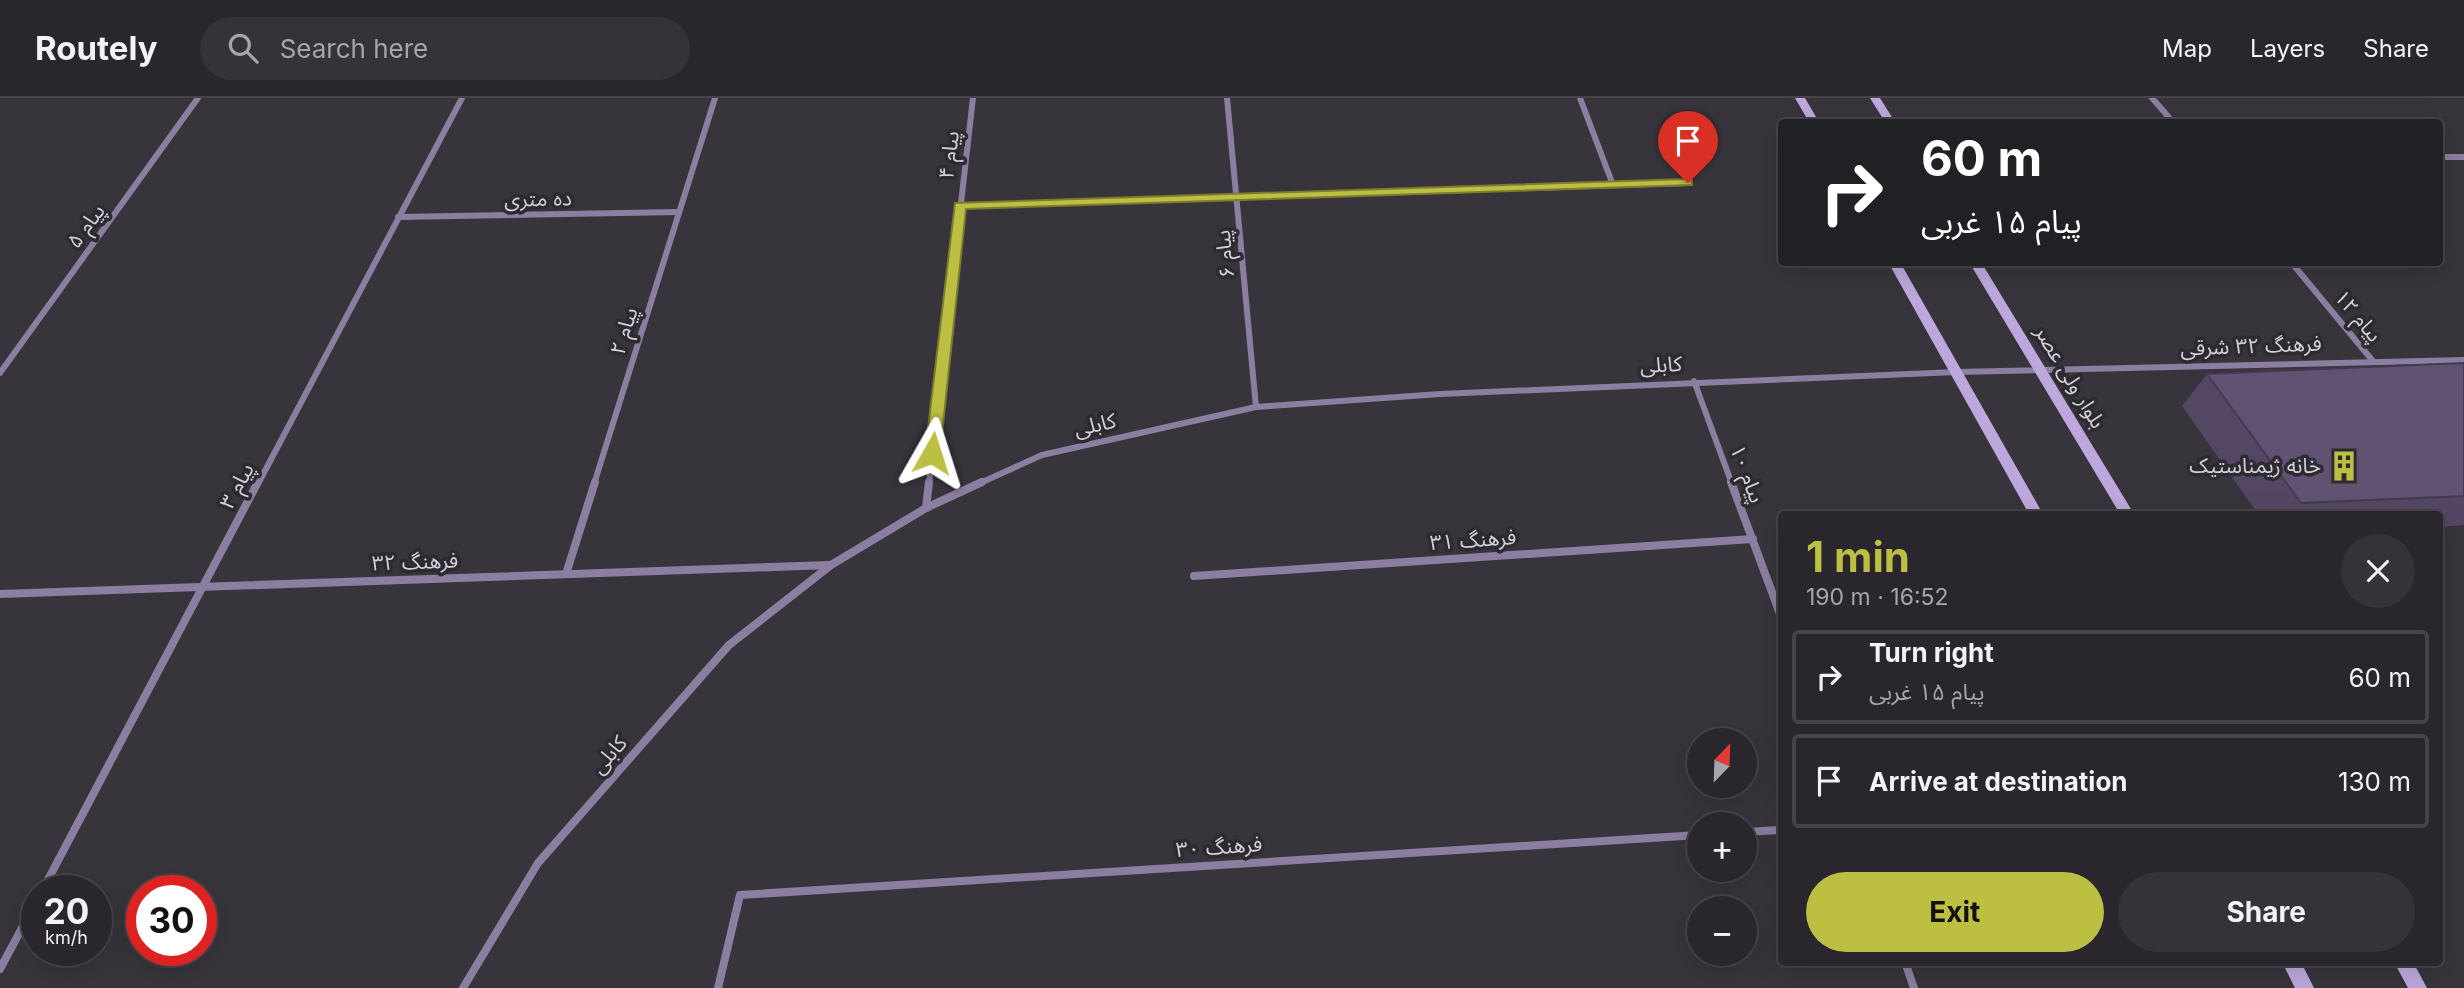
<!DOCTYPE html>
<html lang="en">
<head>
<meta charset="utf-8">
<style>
  :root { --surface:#29272d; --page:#353339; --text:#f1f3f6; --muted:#a5a5aa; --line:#454449; --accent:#bdbf43 }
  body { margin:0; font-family:Inter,"Noto Sans Arabic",sans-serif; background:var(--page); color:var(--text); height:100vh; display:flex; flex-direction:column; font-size:26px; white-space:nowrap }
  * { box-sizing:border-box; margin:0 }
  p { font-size:23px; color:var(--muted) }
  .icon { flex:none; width:38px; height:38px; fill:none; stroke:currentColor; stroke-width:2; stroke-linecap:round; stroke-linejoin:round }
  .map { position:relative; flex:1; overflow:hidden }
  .sheet { position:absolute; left:1778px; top:413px; width:665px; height:455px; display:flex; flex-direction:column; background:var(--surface); border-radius:7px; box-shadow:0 7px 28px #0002,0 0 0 2px var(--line) }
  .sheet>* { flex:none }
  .top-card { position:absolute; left:1778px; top:21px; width:665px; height:147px; border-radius:7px; box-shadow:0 7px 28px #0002,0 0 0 2px var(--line); background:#202124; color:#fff; overflow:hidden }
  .needle { width:46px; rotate:23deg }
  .controls { position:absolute; left:1687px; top:630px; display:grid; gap:14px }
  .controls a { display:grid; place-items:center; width:70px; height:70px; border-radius:50%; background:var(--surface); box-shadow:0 7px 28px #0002,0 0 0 2px var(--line); font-size:35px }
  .speed { position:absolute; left:21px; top:777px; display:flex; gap:14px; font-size:35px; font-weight:700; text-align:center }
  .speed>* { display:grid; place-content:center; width:91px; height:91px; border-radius:50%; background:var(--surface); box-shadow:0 7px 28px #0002,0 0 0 2px var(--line); line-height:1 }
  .speed small { font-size:18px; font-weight:400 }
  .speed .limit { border:10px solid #d22; background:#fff; color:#111 }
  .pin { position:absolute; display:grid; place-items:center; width:60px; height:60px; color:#fff; margin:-72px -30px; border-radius:50% 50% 50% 0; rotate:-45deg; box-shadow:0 0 7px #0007 }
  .pin .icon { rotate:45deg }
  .me { position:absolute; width:77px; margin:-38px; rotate:6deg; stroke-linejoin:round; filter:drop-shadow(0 0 5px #0008) }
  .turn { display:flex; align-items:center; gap:24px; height:147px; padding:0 28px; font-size:32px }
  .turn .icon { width:91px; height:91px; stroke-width:2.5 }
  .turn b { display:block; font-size:49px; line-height:60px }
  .round { display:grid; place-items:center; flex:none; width:74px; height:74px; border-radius:37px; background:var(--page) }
  .headline { display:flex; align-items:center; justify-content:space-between; height:119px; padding:0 28px }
  h1 { font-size:42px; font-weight:700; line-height:52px; color:var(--accent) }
  .primary-button { display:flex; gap:14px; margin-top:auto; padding:14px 28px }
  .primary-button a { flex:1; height:80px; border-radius:42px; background:var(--accent); color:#111; font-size:28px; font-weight:700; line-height:80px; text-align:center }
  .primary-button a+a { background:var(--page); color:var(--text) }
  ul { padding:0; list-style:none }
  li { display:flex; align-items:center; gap:21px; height:94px; margin:0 14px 10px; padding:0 14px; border:4px solid var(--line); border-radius:7px }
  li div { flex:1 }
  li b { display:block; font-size:26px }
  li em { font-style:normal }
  header { display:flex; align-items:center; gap:42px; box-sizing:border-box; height:98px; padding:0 35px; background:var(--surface); border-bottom:2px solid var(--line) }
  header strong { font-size:33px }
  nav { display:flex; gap:38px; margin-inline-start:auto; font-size:24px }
  .search { width:490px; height:63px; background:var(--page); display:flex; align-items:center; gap:18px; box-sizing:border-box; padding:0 24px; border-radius:38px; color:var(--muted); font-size:26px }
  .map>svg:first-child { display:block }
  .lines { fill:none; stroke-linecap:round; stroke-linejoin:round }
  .street-far1 { stroke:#8c7ea0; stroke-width:6 }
  .street { stroke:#8c7ea0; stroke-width:8 }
  .secondary { fill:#bda7dc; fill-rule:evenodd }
  .wall { fill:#534764 }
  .building { fill:#615274; stroke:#443951; stroke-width:2 }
  .route { fill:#bdbf43; stroke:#7b7c2c; stroke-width:2 }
  .labels { text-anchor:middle; stroke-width:7; stroke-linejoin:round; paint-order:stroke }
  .street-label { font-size:21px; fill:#d3d1d6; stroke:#2d2a32 }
  .poi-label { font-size:21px; fill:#d3d1d6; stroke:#2d2a32; text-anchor:end }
</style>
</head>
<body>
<header>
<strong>Routely</strong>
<div class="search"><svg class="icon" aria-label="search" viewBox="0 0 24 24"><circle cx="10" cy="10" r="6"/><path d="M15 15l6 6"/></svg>Search here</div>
<nav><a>Map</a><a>Layers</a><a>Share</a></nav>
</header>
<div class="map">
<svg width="2464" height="890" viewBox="0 0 2464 890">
  <rect width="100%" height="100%" fill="#37343c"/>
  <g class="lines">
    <!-- street-far1 -->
    <g class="street-far1">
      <path d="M 1227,0 L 1256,309"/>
      <path d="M 1580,0 L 1613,87"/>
      <path d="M 2152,0 L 2173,24"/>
      <path d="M 2440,59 L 2464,59"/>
      <path d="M 960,108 L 1687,85"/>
      <path d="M 398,119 L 679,114"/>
      <path d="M 2291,164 L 2372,262"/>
      <path d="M 0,275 L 198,0"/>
      <path d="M 1694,283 L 1732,386"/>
      <path d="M 258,386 L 462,0"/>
      <path d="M 594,386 L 715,0"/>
      <path d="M 929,386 L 973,0"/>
      <path d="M 978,386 L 1042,357 L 1256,309 L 1440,296 L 1957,274 L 2464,262"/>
    </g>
    <!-- street -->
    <g class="street">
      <path d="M 1731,384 L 1782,521"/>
      <path d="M 926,410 L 929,384"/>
      <path d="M 566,476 L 595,384"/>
      <path d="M 1194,478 L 1753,441"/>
      <path d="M 0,496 L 830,467"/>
      <path d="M 1745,734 L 1782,732"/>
      <path d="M 42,793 L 258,384"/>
      <path d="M 1905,864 L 1914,890"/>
      <path d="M 0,871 L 37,802"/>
      <path d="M 463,890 L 538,765 L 729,547 L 831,467 L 926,410 L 982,384"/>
      <path d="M 718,890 L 740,797 L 1699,737"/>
    </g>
    <!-- secondary -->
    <g class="secondary">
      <path d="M 1795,0 L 1805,0 L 1819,24 L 1809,24 Z"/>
      <path d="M 1870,0 L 1880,0 L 1895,24 L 1885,24 Z"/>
      <path d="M 1888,164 L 1900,164 L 2043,416 L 2029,416 Z"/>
      <path d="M 1969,164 L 1981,164 L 2134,416 L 2120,416 Z"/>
      <path d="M 2282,864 L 2301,864 L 2314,890 L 2295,890 Z"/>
      <path d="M 2394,864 L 2413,864 L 2427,890 L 2408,890 Z"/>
    </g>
  </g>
  <!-- wall -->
  <path class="wall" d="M 2464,265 L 2464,427 L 2440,429 L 2440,416 L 2258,416 L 2182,308 L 2207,276 Z"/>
  <!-- building -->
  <path class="building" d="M 2464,265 L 2464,398 L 2301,405 L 2207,276 Z"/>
  <!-- route -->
  <path class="route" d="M 1688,81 L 1692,82 L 1692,87 L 966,111 L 940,355 L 932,360 L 925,355 L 955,105 Z"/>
  <!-- icons -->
  <defs>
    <g id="building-bare" transform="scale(2.415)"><path d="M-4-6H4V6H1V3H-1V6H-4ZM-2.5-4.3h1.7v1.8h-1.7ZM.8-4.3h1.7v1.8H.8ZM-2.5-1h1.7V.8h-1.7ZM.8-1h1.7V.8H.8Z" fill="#bdbf43" stroke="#2d2a32" stroke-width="2.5" paint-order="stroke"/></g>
  </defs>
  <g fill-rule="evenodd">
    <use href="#building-bare" x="2344" y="368"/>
  </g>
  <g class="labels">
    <!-- street labels -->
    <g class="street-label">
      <text transform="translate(949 57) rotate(-83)" y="7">پیام ۴</text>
      <text transform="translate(538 101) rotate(-1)" y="7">ده متری</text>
      <text transform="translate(86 128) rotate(-54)" y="7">پیام ۵</text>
      <text transform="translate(1225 156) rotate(-96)" y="7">پیام ۶</text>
      <text transform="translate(2358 218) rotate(50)" y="7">پیام ۱۲</text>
      <text transform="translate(624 233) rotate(-73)" y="7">پیام ۲</text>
      <text transform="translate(2251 248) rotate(-2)" y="7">فرهنگ ۳۲ شرقی</text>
      <text transform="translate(1661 267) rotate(-3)" y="7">کابلی</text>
      <text transform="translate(2070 279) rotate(59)" y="7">بلوار ولی عصر</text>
      <text transform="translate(1095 327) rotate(-13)" y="7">کابلی</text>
      <text transform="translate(1747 376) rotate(69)" y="7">پیام ۱۰</text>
      <text transform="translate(237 388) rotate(-62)" y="7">پیام ۳</text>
      <text transform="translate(1473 442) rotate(-4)" y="7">فرهنگ ۳۱</text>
      <text transform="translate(415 464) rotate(-2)" y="7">فرهنگ ۳۲</text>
      <text transform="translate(609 657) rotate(-49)" y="7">کابلی</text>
      <text transform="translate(1219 749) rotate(-4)" y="7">فرهنگ ۳۰</text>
    </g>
    <!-- poi labels -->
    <g class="poi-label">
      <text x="2321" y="375">خانه ژیمناستیک</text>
    </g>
  </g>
</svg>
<div class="controls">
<a><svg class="needle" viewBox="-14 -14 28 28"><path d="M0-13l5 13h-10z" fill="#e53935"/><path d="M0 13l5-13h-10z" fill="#a5a5aa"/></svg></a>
<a>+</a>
<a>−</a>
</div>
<div class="speed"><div>20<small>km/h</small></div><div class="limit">30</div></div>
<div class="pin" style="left:1688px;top:85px;background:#d93025"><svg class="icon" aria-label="arrive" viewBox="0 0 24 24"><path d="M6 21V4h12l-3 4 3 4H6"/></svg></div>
<svg class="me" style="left:932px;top:355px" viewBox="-20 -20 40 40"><path d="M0-17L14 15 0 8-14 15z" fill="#bdbf43" stroke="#fff" stroke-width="4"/></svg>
<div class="top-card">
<div class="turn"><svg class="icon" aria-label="right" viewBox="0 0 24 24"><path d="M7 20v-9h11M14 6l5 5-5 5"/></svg><div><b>60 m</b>پیام ۱۵ غربی</div></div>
</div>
<section class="sheet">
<div class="headline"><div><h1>1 min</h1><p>190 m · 16:52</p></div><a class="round"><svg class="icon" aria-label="close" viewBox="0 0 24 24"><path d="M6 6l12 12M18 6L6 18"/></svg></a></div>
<ul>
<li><svg class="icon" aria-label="right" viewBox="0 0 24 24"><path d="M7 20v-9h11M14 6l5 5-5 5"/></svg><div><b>Turn right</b><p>پیام ۱۵ غربی</p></div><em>60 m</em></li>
<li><svg class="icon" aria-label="arrive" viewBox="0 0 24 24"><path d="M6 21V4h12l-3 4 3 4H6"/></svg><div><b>Arrive at destination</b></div><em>130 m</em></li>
</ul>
<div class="primary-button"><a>Exit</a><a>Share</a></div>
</section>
</div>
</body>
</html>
